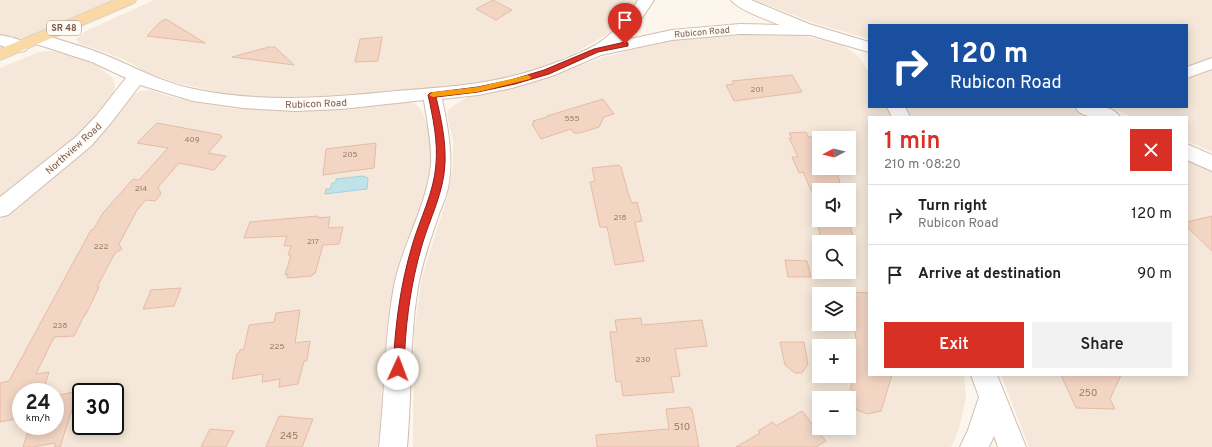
<!DOCTYPE html>
<html lang="en">
<head>
<meta charset="utf-8">
<style>
  :root { --surface:#fff; --page:#f2f2f2; --text:#202124; --muted:#757577; --line:#e0e0e0; --accent:#d93025 }
  body { margin:0; font-family:Overpass,sans-serif; background:var(--page); color:var(--text); height:100vh; display:flex; flex-direction:column; font-size:15px; white-space:nowrap }
  * { box-sizing:border-box; margin:0 }
  p { font-size:13px; color:var(--muted) }
  .icon { flex:none; width:22px; height:22px; fill:none; stroke:currentColor; stroke-width:2; stroke-linecap:round; stroke-linejoin:round }
  .map { position:relative; flex:1; overflow:hidden }
  .drawer { position:absolute; left:868px; top:116px; width:320px; height:260px; display:flex; flex-direction:column; background:var(--surface); border-radius:0px; box-shadow:0 2px 10px #0003 }
  .drawer>* { flex:none }
  .guide { position:absolute; left:868px; top:24px; width:320px; height:84px; border-radius:0px; box-shadow:0 2px 10px #0003; background:#1a4fa0; color:#fff; overflow:hidden }
  .needle { width:26px; rotate:263deg }
  .tools { position:absolute; left:812px; top:131px; display:grid; gap:8px }
  .tools a { display:grid; place-items:center; width:44px; height:44px; border-radius:0px; background:var(--surface); box-shadow:0 2px 10px #0003; font-size:20px }
  .speed { position:absolute; left:12px; top:383px; display:flex; gap:8px; font-size:20px; font-weight:700; text-align:center }
  .speed>* { display:grid; place-content:center; width:52px; height:52px; border-radius:50%; background:var(--surface); box-shadow:0 2px 10px #0003; line-height:1 }
  .speed small { font-size:10px; font-weight:400 }
  .speed .limit { border:2px solid #111; border-radius:6px; background:#fff; color:#111 }
  .pin { position:absolute; display:grid; place-items:center; width:34px; height:34px; color:#fff; margin:-41px -17px; border-radius:50% 50% 50% 0; rotate:-45deg; box-shadow:0 0 4px #0007 }
  .pin .icon { rotate:45deg }
  .me { position:absolute; width:44px; margin:-22px; rotate:2deg; stroke-linejoin:round; filter:drop-shadow(0 0 3px #0008) }
  .turn { display:flex; align-items:center; gap:14px; height:84px; padding:0 16px; font-size:18px }
  .turn .icon { width:52px; height:52px; stroke-width:2.5 }
  .turn b { display:block; font-size:28px; line-height:34px }
  .round { display:grid; place-items:center; flex:none; width:42px; height:42px; border-radius:0px; background:var(--page) }
  .summary { display:flex; align-items:center; justify-content:space-between; height:68px; padding:0 16px }
  h1 { font-size:24px; font-weight:600; line-height:30px; color:var(--accent) }
  .action { display:flex; gap:8px; margin-top:auto; padding:8px 16px }
  .action a { flex:1; height:46px; border-radius:0px; background:var(--accent); color:#fff; font-size:16px; font-weight:600; line-height:46px; text-align:center }
  .action a+a { background:var(--page); color:var(--text) }
  ul { padding:0; list-style:none }
  li { display:flex; align-items:center; gap:12px; height:60px; padding:0 16px; border-top:1px solid var(--line) }
  li div { flex:1 }
  li b { display:block; font-size:15px }
  li em { font-style:normal }
  .map>svg:first-child { display:block }
  .residential { fill:#f5e8da; fill-rule:evenodd }
  .water { fill:#bfe3e8; stroke:#a5d3da }
  .building { fill:#f3d5c3; stroke:#e6bba3 }
  .lines { fill:none; stroke-linecap:round; stroke-linejoin:round }
  .street-casing { stroke:#d1beb0; stroke-width:2 }
  .primary-casing { stroke:#dad1cd; stroke-width:2 }
  .street { fill:#fff; fill-rule:evenodd }
  .primary { fill:#fbd9a5; fill-rule:evenodd }
  .route { fill:#d93025; stroke:#8d1f18 }
  .slow { fill:#f59e0b }
  .labels { text-anchor:middle; stroke-width:3; stroke-linejoin:round; paint-order:stroke }
  .number-label { font-size:8px; fill:#987a6a }
  .shield { fill:#fffaf3; stroke:#a28b7f; stroke-width:1 }
  .shield-label { font-size:9px; font-weight:bold; fill:#7a5c4d }
  .far-street-label { font-size:9px; fill:#7a5c4d; stroke:#fffaf3 }
  .street-label { font-size:10px; fill:#7a5c4d; stroke:#fffaf3 }
  .near-number-label { font-size:10px; fill:#987a6a }
</style>
</head>
<body>
<div class="map">
<svg width="1212" height="447" viewBox="0 0 1212 447">
  <rect width="100%" height="100%" fill="#fdf6ec"/>
  <!-- residential -->
  <g class="residential">
    <path d="M 0,0 L 118,0 L 0,51 Z"/>
    <path d="M 154,0 L 638,0 L 630,13 L 607,34 L 577,52 L 537,69 L 503,78 L 470,84 L 358,95 L 291,98 L 253,97 L 221,93 L 173,82 L 146,72 L 129,62 L 105,52 L 80,44 L 76,39 L 86,31 Z"/>
    <path d="M 754,0 L 1212,0 L 1212,152 L 1187,141 L 1187,117 L 1133,117 L 1108,107 L 1187,107 L 1187,25 L 869,25 L 869,39 L 814,23 Z"/>
    <path d="M 769,34 L 804,36 L 842,45 L 858,56 L 869,72 L 869,107 L 886,107 L 891,117 L 869,117 L 869,375 L 964,375 L 966,398 L 959,429 L 951,447 L 413,447 L 414,331 L 422,277 L 447,198 L 453,167 L 453,141 L 447,115 L 448,110 L 460,101 L 472,96 L 521,86 L 601,58 L 657,43 L 697,37 ZM 819,138 L 849,138 L 849,168 L 819,168 ZM 819,190 L 849,190 L 849,220 L 819,220 ZM 819,242 L 849,242 L 849,272 L 819,272 ZM 819,294 L 849,294 L 849,324 L 819,324 ZM 819,346 L 849,346 L 849,376 L 819,376 ZM 819,398 L 849,398 L 849,428 L 819,428 Z"/>
    <path d="M 51,51 L 71,55 L 98,66 L 113,78 L 115,87 L 110,101 L 86,131 L 0,200 L 0,68 L 39,52 Z"/>
    <path d="M 150,90 L 175,98 L 229,108 L 299,110 L 408,102 L 415,104 L 422,111 L 428,127 L 431,146 L 431,169 L 425,194 L 405,249 L 395,286 L 383,363 L 380,432 L 377,447 L 0,447 L 0,220 L 13,207 L 86,148 L 106,129 L 131,96 L 140,91 ZM 21,392 L 55,392 L 55,426 L 21,426 ZM 81,392 L 115,392 L 115,426 L 81,426 Z"/>
    <path d="M 906,107 L 1069,107 L 1095,117 L 911,117 Z"/>
    <path d="M 1187,158 L 1212,171 L 1212,447 L 1029,447 L 1001,375 L 1187,375 Z"/>
  </g>
  <!-- water -->
  <path class="water" d="M 363,176 L 368,178 L 367,189 L 325,194 L 326,189 L 330,189 L 332,183 L 336,182 L 336,179 Z"/>
  <!-- building -->
  <g class="building">
    <path d="M 493,0 L 512,10 L 496,20 L 476,9 Z"/>
    <path d="M 166,19 L 205,43 L 147,36 L 160,22 Z"/>
    <path d="M 382,37 L 378,61 L 355,62 L 360,39 Z"/>
    <path d="M 269,47 L 275,47 L 294,65 L 232,57 Z"/>
    <path d="M 792,75 L 802,92 L 734,101 L 726,85 L 734,84 L 732,81 Z"/>
    <path d="M 603,99 L 614,114 L 604,117 L 599,127 L 580,133 L 574,133 L 571,129 L 541,139 L 532,124 L 534,123 L 533,121 L 547,117 L 547,116 Z"/>
    <path d="M 157,123 L 221,135 L 220,136 L 222,137 L 208,153 L 226,156 L 214,170 L 179,163 L 158,187 L 161,194 L 155,201 L 146,200 L 137,210 L 119,244 L 122,249 L 115,253 L 97,287 L 99,287 L 86,314 L 85,314 L 74,336 L 54,337 L 36,374 L 49,372 L 43,392 L 21,392 L 21,418 L 0,422 L 0,383 L 9,381 L 91,230 L 93,230 L 103,213 L 133,179 L 139,180 L 168,148 L 137,143 Z"/>
    <path d="M 806,132 L 808,137 L 815,137 L 819,145 L 819,168 L 836,168 L 840,183 L 819,184 L 819,208 L 803,172 L 799,173 L 792,157 L 798,157 L 789,138 L 792,138 L 789,133 Z"/>
    <path d="M 376,143 L 374,168 L 323,175 L 326,149 Z"/>
    <path d="M 619,165 L 620,167 L 621,167 L 629,196 L 632,203 L 637,202 L 642,221 L 635,222 L 644,261 L 615,265 L 607,227 L 600,227 L 590,182 L 595,181 L 592,168 Z"/>
    <path d="M 318,216 L 318,218 L 330,217 L 328,228 L 343,227 L 339,244 L 323,245 L 315,274 L 313,273 L 312,276 L 287,278 L 288,274 L 285,275 L 291,255 L 288,255 L 291,246 L 284,246 L 287,236 L 244,238 L 250,222 Z"/>
    <path d="M 1212,216 L 1212,251 L 1187,227 L 1187,222 Z"/>
    <path d="M 823,220 L 848,220 L 855,242 L 830,242 L 821,240 L 818,224 L 824,224 Z"/>
    <path d="M 785,260 L 807,261 L 811,277 L 788,277 Z"/>
    <path d="M 181,288 L 174,306 L 143,309 L 151,290 Z"/>
    <path d="M 849,292 L 869,293 L 869,375 L 892,375 L 881,411 L 868,414 L 857,410 L 852,399 L 854,391 L 850,389 L 855,376 L 849,373 L 849,358 L 856,338 L 852,318 L 849,318 Z"/>
    <path d="M 300,310 L 295,343 L 310,341 L 307,361 L 304,361 L 298,384 L 279,387 L 280,379 L 262,382 L 263,374 L 232,379 L 237,354 L 239,353 L 240,350 L 244,349 L 249,325 L 274,322 L 276,313 Z"/>
    <path d="M 641,318 L 642,325 L 702,320 L 707,346 L 675,349 L 680,376 L 671,377 L 674,392 L 623,396 L 621,381 L 616,382 L 610,332 L 617,332 L 615,320 Z"/>
    <path d="M 780,342 L 804,342 L 808,364 L 802,373 L 795,373 L 785,365 Z"/>
    <path d="M 1061,375 L 1121,375 L 1110,399 L 1115,409 L 1076,408 Z"/>
    <path d="M 78,391 L 60,447 L 55,447 L 55,443 L 33,447 L 23,447 L 30,426 L 55,426 L 55,396 Z"/>
    <path d="M 690,407 L 690,409 L 692,409 L 699,447 L 597,447 L 596,435 L 669,429 L 666,409 Z"/>
    <path d="M 802,411 L 826,441 L 816,447 L 736,447 L 760,433 L 758,431 L 773,422 L 776,426 Z"/>
    <path d="M 279,416 L 313,419 L 302,447 L 266,447 Z"/>
    <path d="M 210,429 L 234,431 L 226,447 L 201,447 Z"/>
  </g>
  <g class="lines">
    <!-- street casing -->
    <g class="street-casing">
      <g id="street">
        <path d="M 638,0 L 654,0 L 638,24 L 621,41 L 672,30 L 740,24 L 780,25 C 768,20 738,10 731,0 L 751,0 L 809,24 L 869,42 L 869,52 L 810,35 L 740,34 L 672,40 L 601,55 L 552,76 L 512,88 L 478,95 L 442,99 C 448,128 454,158 448,188 C 446,197 442,206 439,214 C 431,238 422,262 418,287 C 409,340 412,394 407,447 L 379,447 C 385,394 384,339 394,286 C 402,245 427,206 431,164 C 432,143 427,121 424,100 L 341,109 L 295,111 L 243,108 L 193,101 L 140,85 L 110,124 L 91,146 L 8,215 L 0,217 L 0,197 L 77,136 L 96,116 L 126,78 L 92,62 L 33,43 L 31,39 L 33,35 L 39,34 L 45,35 C 65,42 86,47 105,55 C 135,67 162,83 194,89 C 260,103 329,98 396,91 C 423,89 451,87 478,83 C 515,78 558,64 592,47 C 608,39 630,16 638,0 Z"/>
        <path d="M 0,35 C 10,37 21,38 28,47 L 25,51 L 19,52 L 0,45 Z"/>
        <path d="M 1212,58 L 1212,69 L 1187,78 L 1187,67 Z"/>
        <path d="M 887,107 L 905,107 L 910,117 L 892,117 Z"/>
        <path d="M 1075,107 C 1089,107 1112,103 1120,117 C 1106,117 1083,121 1075,107 Z"/>
        <path d="M 1187,144 L 1212,155 L 1212,171 L 1187,160 Z"/>
        <path d="M 971,375 L 997,375 L 1026,447 L 998,447 L 994,436 L 989,447 L 960,447 L 968,430 L 979,397 Z"/>
      </g>
    </g>
    <!-- primary casing -->
    <g class="primary-casing">
      <path id="primary" d="M 115,0 L 136,0 L 134,3 L 0,60 L 0,49 Z"/>
    </g>
    <!-- street -->
    <use href="#street" class="street"/>
    <!-- primary -->
    <use href="#primary" class="primary"/>
  </g>
  <!-- route -->
  <path class="route" d="M 625,42 L 628,43 L 628,46 L 598,52 L 549,74 L 515,84 L 478,92 L 436,97 C 441,118 446,141 445,163 C 444,192 430,218 422,245 C 410,286 405,327 404,369 L 402,372 L 398,374 L 395,372 L 393,369 C 395,327 400,286 412,246 C 420,218 434,193 436,164 C 438,142 433,117 428,95 L 430,93 L 478,87 L 511,80 L 544,70 L 594,49 Z"/>
  <!-- slow -->
  <path class="slow" d="M 528,75 L 531,77 L 530,79 L 478,92 L 433,97 L 429,95 L 433,92 L 478,87 Z"/>
  <g class="labels">
    <!-- number labels -->
    <g class="number-label">
      <text x="757" y="92">201</text>
      <text x="572" y="121">555</text>
      <text x="192" y="142">409</text>
      <text x="350" y="157">205</text>
      <text x="141" y="191">214</text>
      <text x="620" y="220">218</text>
      <text x="313" y="244">217</text>
      <text x="101" y="249">222</text>
      <text x="60" y="328">238</text>
      <text x="277" y="349">225</text>
      <text x="643" y="362">230</text>
    </g>
    <!-- shield labels -->
    <rect class="shield" x="47" y="21" width="34" height="14" rx="3"/>
    <g class="shield-label">
      <text x="64" y="31">SR 48</text>
    </g>
    <!-- far-street labels -->
    <g class="far-street-label">
      <text transform="translate(702 32) rotate(-5)" y="3">Rubicon Road</text>
    </g>
    <!-- street labels -->
    <g class="street-label">
      <text transform="translate(316 103) rotate(-2)" y="4">Rubicon Road</text>
      <text transform="translate(73 148) rotate(-42)" y="4">Northview Road</text>
    </g>
    <!-- near-number labels -->
    <g class="near-number-label">
      <text x="1088" y="396">250</text>
      <text x="682" y="430">510</text>
      <text x="289" y="439">245</text>
    </g>
  </g>
</svg>
<div class="tools">
<a><svg class="needle" viewBox="-14 -14 28 28"><path d="M0-13l5 13h-10z" fill="#e53935"/><path d="M0 13l5-13h-10z" fill="#757577"/></svg></a>
<a><svg class="icon" aria-label="sound" viewBox="0 0 24 24"><path d="M4 9h4l5-4v14l-5-4H4zM17 9q2 3 0 6"/></svg></a>
<a><svg class="icon" aria-label="search" viewBox="0 0 24 24"><circle cx="10" cy="10" r="6"/><path d="M15 15l6 6"/></svg></a>
<a><svg class="icon" aria-label="layers" viewBox="0 0 24 24"><path d="M12 4l9 5-9 5-9-5zM3 14l9 5 9-5"/></svg></a>
<a>+</a>
<a>−</a>
</div>
<div class="speed"><div>24<small>km/h</small></div><div class="limit">30</div></div>
<div class="pin" style="left:625px;top:44px;background:#d93025"><svg class="icon" aria-label="arrive" viewBox="0 0 24 24"><path d="M6 21V4h12l-3 4 3 4H6"/></svg></div>
<svg class="me" style="left:398px;top:369px" viewBox="-20 -20 40 40"><circle r="19" fill="#fff"/><path d="M0-13L10 11 0 6-10 11z" fill="#d93025"/></svg>
<div class="guide">
<div class="turn"><svg class="icon" aria-label="right" viewBox="0 0 24 24"><path d="M7 20v-9h11M14 6l5 5-5 5"/></svg><div><b>120 m</b>Rubicon Road</div></div>
</div>
<section class="drawer">
<div class="summary"><div><h1>1 min</h1><p>210 m · 08:20</p></div><a class="round" style="background:#d93025;color:#fff"><svg class="icon" aria-label="close" viewBox="0 0 24 24"><path d="M6 6l12 12M18 6L6 18"/></svg></a></div>
<ul>
<li><svg class="icon" aria-label="right" viewBox="0 0 24 24"><path d="M7 20v-9h11M14 6l5 5-5 5"/></svg><div><b>Turn right</b><p>Rubicon Road</p></div><em>120 m</em></li>
<li><svg class="icon" aria-label="arrive" viewBox="0 0 24 24"><path d="M6 21V4h12l-3 4 3 4H6"/></svg><div><b>Arrive at destination</b></div><em>90 m</em></li>
</ul>
<div class="action"><a>Exit</a><a>Share</a></div>
</section>
</div>
</body>
</html>
